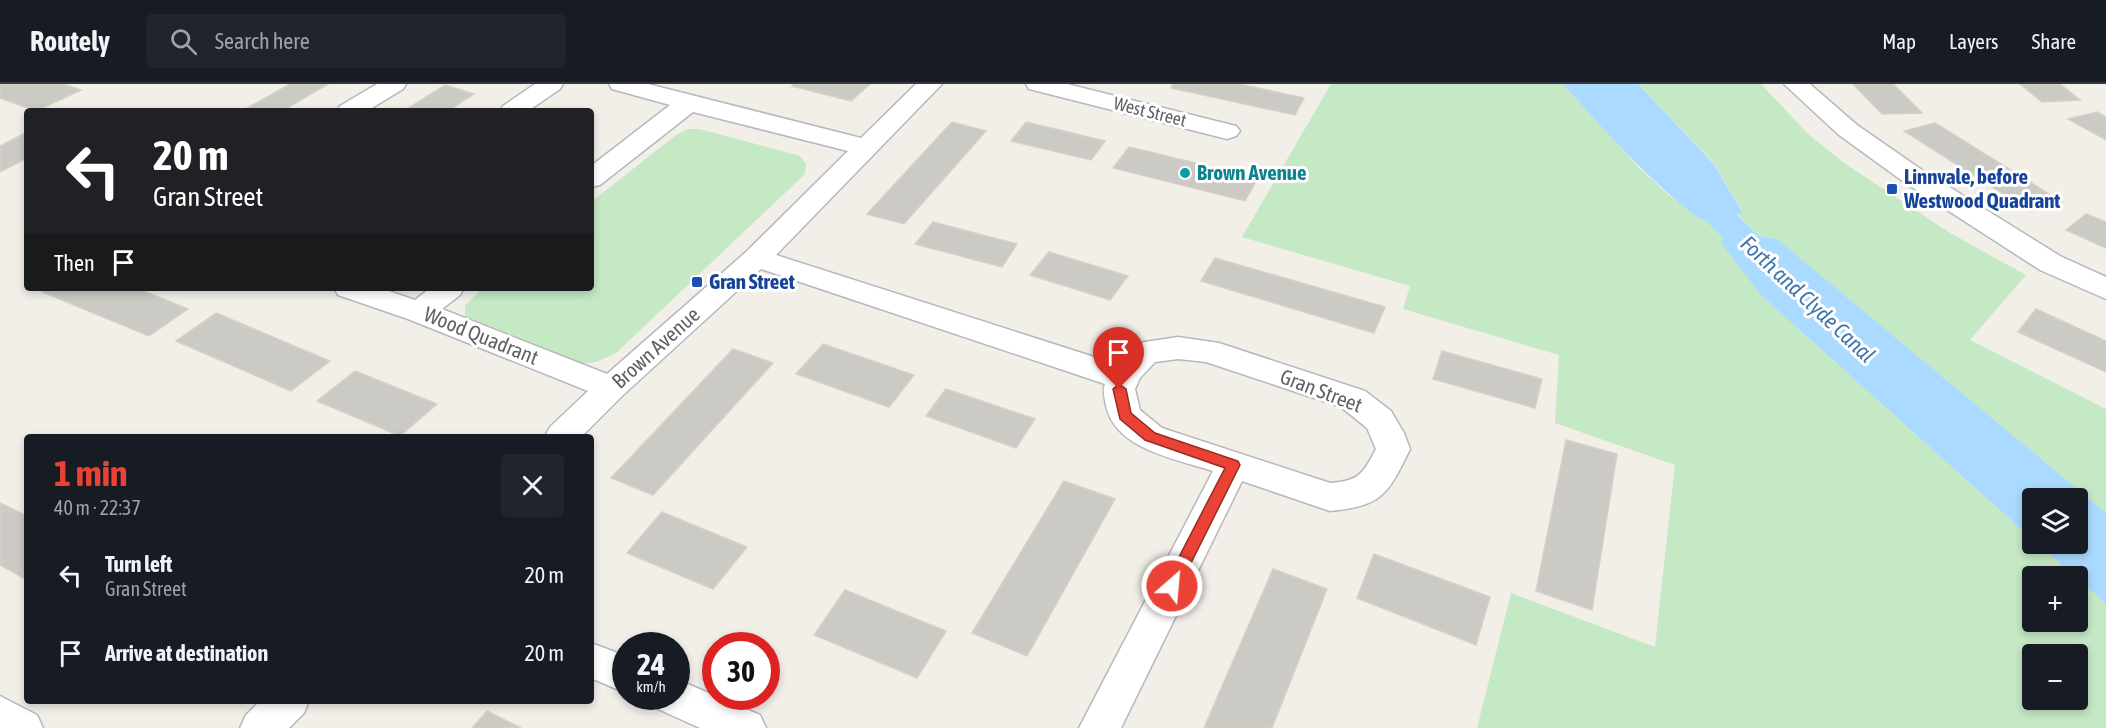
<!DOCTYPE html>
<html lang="en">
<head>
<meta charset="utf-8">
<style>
  :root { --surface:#171b24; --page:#20242c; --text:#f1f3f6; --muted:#9ea1a6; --line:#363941; --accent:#ea4335 }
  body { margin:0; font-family:"Asap Condensed",sans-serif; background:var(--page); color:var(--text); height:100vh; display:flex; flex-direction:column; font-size:22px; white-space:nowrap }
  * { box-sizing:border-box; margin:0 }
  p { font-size:20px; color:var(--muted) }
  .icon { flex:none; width:33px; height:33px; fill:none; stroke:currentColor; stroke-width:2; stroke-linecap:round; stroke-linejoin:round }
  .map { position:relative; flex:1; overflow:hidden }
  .sheet { position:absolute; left:24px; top:350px; width:570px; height:270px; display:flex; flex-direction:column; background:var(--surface); border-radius:6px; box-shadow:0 3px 9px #0003 }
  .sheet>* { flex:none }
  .hud { position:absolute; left:24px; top:24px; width:570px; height:183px; border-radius:6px; box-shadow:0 3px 9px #0003; background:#202124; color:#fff; overflow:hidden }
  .tools { position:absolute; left:2022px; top:404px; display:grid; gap:12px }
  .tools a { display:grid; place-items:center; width:66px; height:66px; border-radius:6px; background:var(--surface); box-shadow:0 3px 9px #0003; font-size:30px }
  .speed { position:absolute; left:612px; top:548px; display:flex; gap:12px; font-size:30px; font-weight:700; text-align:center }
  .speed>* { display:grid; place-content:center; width:78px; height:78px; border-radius:50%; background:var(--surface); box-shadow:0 3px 9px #0003; line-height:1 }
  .speed small { font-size:15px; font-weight:400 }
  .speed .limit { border:9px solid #d22; background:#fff; color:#111 }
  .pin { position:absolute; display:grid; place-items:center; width:51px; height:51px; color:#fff; margin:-62px -26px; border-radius:50% 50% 50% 0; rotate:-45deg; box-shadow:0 0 6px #0007 }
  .pin .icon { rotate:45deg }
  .me { position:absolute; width:66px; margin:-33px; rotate:27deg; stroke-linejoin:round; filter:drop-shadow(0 0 4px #0008) }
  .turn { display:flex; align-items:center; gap:21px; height:126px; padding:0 30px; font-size:27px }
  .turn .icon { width:78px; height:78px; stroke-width:2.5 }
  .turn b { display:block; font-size:42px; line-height:51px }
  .then { display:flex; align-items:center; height:57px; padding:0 30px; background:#0003; gap:12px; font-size:22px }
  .round { display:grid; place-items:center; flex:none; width:63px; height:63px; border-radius:6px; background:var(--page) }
  .head { display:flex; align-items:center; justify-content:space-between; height:102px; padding:0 30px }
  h1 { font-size:36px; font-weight:700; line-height:45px; color:var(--accent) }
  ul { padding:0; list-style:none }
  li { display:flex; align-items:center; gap:18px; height:78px; padding:0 30px }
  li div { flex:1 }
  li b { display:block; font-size:22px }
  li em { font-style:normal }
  header { display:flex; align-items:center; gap:36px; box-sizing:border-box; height:84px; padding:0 30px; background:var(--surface); border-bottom:2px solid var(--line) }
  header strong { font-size:28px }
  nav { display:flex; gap:33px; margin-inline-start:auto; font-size:21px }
  .search { width:420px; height:54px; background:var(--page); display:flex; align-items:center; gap:15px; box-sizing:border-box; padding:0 21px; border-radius:6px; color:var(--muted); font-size:22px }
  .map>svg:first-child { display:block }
  .green { fill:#c5e8c5; fill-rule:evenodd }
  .water { fill:#aadaff }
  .building { fill:#cccac5; stroke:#d6d1c6; stroke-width:1.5 }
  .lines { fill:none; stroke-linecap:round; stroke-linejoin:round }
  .minor-casing { stroke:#b5b8bc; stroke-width:3 }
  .minor { fill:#fff; fill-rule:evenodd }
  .route { fill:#ea4335; stroke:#982c22; stroke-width:1.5 }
  .culture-dot { fill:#0f9aa8; stroke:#fff; stroke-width:2 }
  .transit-dot { fill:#1a4fb4; stroke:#fff; stroke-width:2 }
  .labels { text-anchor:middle; stroke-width:6; stroke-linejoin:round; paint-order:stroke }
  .far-street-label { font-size:18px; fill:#5f6368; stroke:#fff }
  .culture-label { font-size:21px; font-weight:bold; fill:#0d838f; stroke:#fff; text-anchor:start }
  .transit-label { font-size:21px; font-weight:bold; fill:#164399; stroke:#fff; text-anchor:start }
  .street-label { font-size:21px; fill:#5f6368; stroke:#fff }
  .water-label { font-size:22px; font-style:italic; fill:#4174aa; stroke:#fff }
</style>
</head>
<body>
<header>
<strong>Routely</strong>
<div class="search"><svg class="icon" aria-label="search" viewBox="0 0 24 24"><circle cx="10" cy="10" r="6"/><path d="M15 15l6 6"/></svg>Search here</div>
<nav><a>Map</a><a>Layers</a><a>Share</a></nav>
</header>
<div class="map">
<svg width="2106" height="644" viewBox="0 0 2106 644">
  <rect width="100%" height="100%" fill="#f1efe8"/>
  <!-- green -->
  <g class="green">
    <path d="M 1331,0 L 1563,0 L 1639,84 L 1671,113 L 1704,135 L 1724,155 L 1762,212 L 2032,455 L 2032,459 L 2037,459 L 2074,492 L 2032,492 L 2032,537 L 2078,537 L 2078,495 L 2106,520 L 2106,644 L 1477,644 L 1511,509 L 1655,563 L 1675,381 L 1555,339 L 1559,271 L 1403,225 L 1410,202 L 1242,153 ZM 2032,570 L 2078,570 L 2078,615 L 2032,615 Z"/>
    <path d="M 1638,0 L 1761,0 L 1808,50 L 1844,79 L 1950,149 L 2026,191 L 1970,256 L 2106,325 L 2106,429 L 1777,155 L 1759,152 L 1737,130 L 1742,127 L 1714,79 Z"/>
    <path d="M 688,45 L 700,45 L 800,72 L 806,80 L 805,90 L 616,269 L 596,278 L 582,280 L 465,235 L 465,221 L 483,204 L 591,204 L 591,118 L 676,51 Z"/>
  </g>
  <!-- water -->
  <path class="water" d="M 1563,0 L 1638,0 L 1714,80 L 1742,128 L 1737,131 L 1759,152 L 1777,155 L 2106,429 L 2106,520 L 2078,495 L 2078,492 L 2074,492 L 2037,459 L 2078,459 L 2078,414 L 2032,414 L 2032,455 L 1762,212 L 1721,159 L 1724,155 L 1704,135 L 1700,135 C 1648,96 1606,48 1563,0 Z"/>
  <!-- building -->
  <g class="building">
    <path d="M 0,0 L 63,0 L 81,6 L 36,27 L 0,14 Z"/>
    <path d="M 290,0 L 328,0 L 282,27 L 242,27 Z"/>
    <path d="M 794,0 L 870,0 L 851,17 L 792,2 Z"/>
    <path d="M 1173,0 L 1239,0 L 1304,14 L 1295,31 L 1171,4 Z"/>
    <path d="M 1853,0 L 1893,0 L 1922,29 L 1882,30 Z"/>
    <path d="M 2020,0 L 2060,0 L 2080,16 L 2042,18 Z"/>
    <path d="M 445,1 L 474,10 L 448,27 L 404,27 Z"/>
    <path d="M 2097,28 L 2106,33 L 2106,56 L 2068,35 Z"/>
    <path d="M 952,38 L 986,47 L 904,140 L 867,130 Z"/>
    <path d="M 1026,38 L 1105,57 L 1091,76 L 1011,57 Z"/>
    <path d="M 1935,39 L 2062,118 L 2030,127 L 1904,47 Z"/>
    <path d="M 27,48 L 27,74 L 0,88 L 0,62 Z"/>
    <path d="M 1129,63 L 1258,94 L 1245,117 L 1113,84 Z"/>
    <path d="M 2086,130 L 2106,138 L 2106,164 L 2066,146 Z"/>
    <path d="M 933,138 L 1017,160 L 1002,183 L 915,160 Z"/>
    <path d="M 1049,168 L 1128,192 L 1110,216 L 1030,191 Z"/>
    <path d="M 1215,174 L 1385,223 L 1374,249 L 1201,197 Z"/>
    <path d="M 49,204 L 136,204 L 188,225 L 149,252 L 42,208 Z"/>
    <path d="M 2036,225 L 2106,257 L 2106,288 L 2018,248 Z"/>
    <path d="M 216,229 L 330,277 L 291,307 L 176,257 Z"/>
    <path d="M 823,260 L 914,291 L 889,323 L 796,290 Z"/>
    <path d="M 733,265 L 773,279 L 653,411 L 611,394 Z"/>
    <path d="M 1442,267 L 1542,295 L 1535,324 L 1433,295 Z"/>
    <path d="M 355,287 L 437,320 L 400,352 L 317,317 Z"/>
    <path d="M 946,305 L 1035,335 L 1016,364 L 926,332 Z"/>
    <path d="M 1566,356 L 1617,370 L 1592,526 L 1536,507 Z"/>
    <path d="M 1064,397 L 1115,415 L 1027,572 L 972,549 Z"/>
    <path d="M 0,419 L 27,432 L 27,496 L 0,481 Z"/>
    <path d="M 662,428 L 747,463 L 713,505 L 627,469 Z"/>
    <path d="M 1374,470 L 1490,513 L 1476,561 L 1357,514 Z"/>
    <path d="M 1273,485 L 1327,505 L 1272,644 L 1204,644 Z"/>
    <path d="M 845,506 L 946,547 L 917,594 L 814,551 Z"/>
    <path d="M 487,627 L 521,644 L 472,644 Z"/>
  </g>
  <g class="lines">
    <!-- minor casing -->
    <g class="minor-casing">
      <g id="minor">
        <path d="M 377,0 L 406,0 L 403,5 L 367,27 L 337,27 L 340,22 Z"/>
        <path d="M 535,0 L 563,0 L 560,5 L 528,27 L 500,27 L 503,22 Z"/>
        <path d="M 609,0 L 648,0 L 861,54 L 916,0 L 942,0 L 776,171 L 1116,280 L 1134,261 L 1145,258 L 1178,253 L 1219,259 L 1365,307 L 1391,327 L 1404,349 L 1410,365 C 1388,410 1383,422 1330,427 L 1242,397 L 1121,644 L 1079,644 L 1213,387 C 1177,375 1116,366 1106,322 C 1105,314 1102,307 1105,300 L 761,185 L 622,312 L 582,352 L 545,352 L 550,343 L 588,307 L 408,235 L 338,211 L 334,204 L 380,204 L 415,216 L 430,204 L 464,204 L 460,211 L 442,225 L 607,290 L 746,168 L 848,67 L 693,28 L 600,101 L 591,103 L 591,82 L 670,21 L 612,5 ZM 1178,275 L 1206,278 L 1341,323 L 1367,344 L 1376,365 C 1363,390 1359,397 1330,399 L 1162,344 L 1140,326 L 1135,305 L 1140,294 L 1155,278 Z"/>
        <path d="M 1026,0 L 1067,0 L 1236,42 L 1240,47 L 1236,52 L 1227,55 L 1029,5 Z"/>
        <path d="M 1784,0 L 1810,0 L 1857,41 L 1922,86 L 2060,172 L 2106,193 L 2106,215 L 2040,186 L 1904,98 L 1839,51 Z"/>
        <path d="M 591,559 L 626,572 L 626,609 L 591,594 Z"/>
        <path d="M 676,595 L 760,631 L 766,644 L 700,644 L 658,625 L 652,612 L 676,612 Z"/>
        <path d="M 0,612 L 37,631 L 43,644 L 0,644 Z"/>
        <path d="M 261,616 L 309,616 L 304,629 L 289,644 L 240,644 L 246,631 Z"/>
      </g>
    </g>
    <!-- minor -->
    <use href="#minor" class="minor"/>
  </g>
  <!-- route -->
  <path class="route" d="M 1119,300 L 1126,305 L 1131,329 L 1155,349 L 1238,377 L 1240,381 L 1177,507 L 1172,509 L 1166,507 L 1164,502 L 1225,384 L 1145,356 L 1120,335 L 1113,305 Z"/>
  <!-- markers -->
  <circle class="culture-dot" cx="1185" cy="89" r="6"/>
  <g class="transit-dot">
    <rect x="1886" y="99" width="12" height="12" rx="3"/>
    <rect x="691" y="192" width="12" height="12" rx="3"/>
  </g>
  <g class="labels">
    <!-- far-street labels -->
    <g class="far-street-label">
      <text transform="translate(1150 28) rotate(14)" y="6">West Street</text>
    </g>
    <!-- culture labels -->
    <g class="culture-label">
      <text x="1197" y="96">Brown Avenue</text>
    </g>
    <!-- transit labels -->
    <g class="transit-label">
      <text x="1904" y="100">Linnvale, before<tspan x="1904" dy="24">Westwood Quadrant</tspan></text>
      <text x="709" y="205">Gran Street</text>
    </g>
    <!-- street labels -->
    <g class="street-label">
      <text transform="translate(481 252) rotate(22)" y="7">Wood Quadrant</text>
      <text transform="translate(656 264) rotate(-42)" y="7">Brown Avenue</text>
      <text transform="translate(1321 307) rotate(21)" y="7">Gran Street</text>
    </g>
    <!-- water labels -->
    <g class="water-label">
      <text transform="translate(1808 215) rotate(43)" y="8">Forth and Clyde Canal</text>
    </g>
  </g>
</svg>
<div class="tools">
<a><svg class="icon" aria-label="layers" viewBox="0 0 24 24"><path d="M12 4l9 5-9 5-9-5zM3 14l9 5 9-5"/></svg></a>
<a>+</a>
<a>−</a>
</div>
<div class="speed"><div>24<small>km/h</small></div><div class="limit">30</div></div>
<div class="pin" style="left:1119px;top:305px;background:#d93025"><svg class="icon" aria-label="arrive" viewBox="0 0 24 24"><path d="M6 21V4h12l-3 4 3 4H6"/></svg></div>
<svg class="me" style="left:1172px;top:502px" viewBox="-20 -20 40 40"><circle r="17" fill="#ea4335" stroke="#fff" stroke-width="3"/><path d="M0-11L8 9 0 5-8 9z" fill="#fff"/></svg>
<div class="hud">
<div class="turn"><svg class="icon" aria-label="left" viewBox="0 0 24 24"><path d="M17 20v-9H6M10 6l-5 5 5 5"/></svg><div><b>20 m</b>Gran Street</div></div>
<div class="then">Then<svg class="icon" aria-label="arrive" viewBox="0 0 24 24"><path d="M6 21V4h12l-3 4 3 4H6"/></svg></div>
</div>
<section class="sheet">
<div class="head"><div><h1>1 min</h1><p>40 m · 22:37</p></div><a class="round"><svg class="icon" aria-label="close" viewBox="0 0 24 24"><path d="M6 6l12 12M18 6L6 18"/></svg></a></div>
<ul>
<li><svg class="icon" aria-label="left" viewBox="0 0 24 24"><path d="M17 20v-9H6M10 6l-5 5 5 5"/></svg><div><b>Turn left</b><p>Gran Street</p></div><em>20 m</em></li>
<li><svg class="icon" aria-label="arrive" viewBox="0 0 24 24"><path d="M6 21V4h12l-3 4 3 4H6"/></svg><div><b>Arrive at destination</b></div><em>20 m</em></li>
</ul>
</section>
</div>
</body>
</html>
